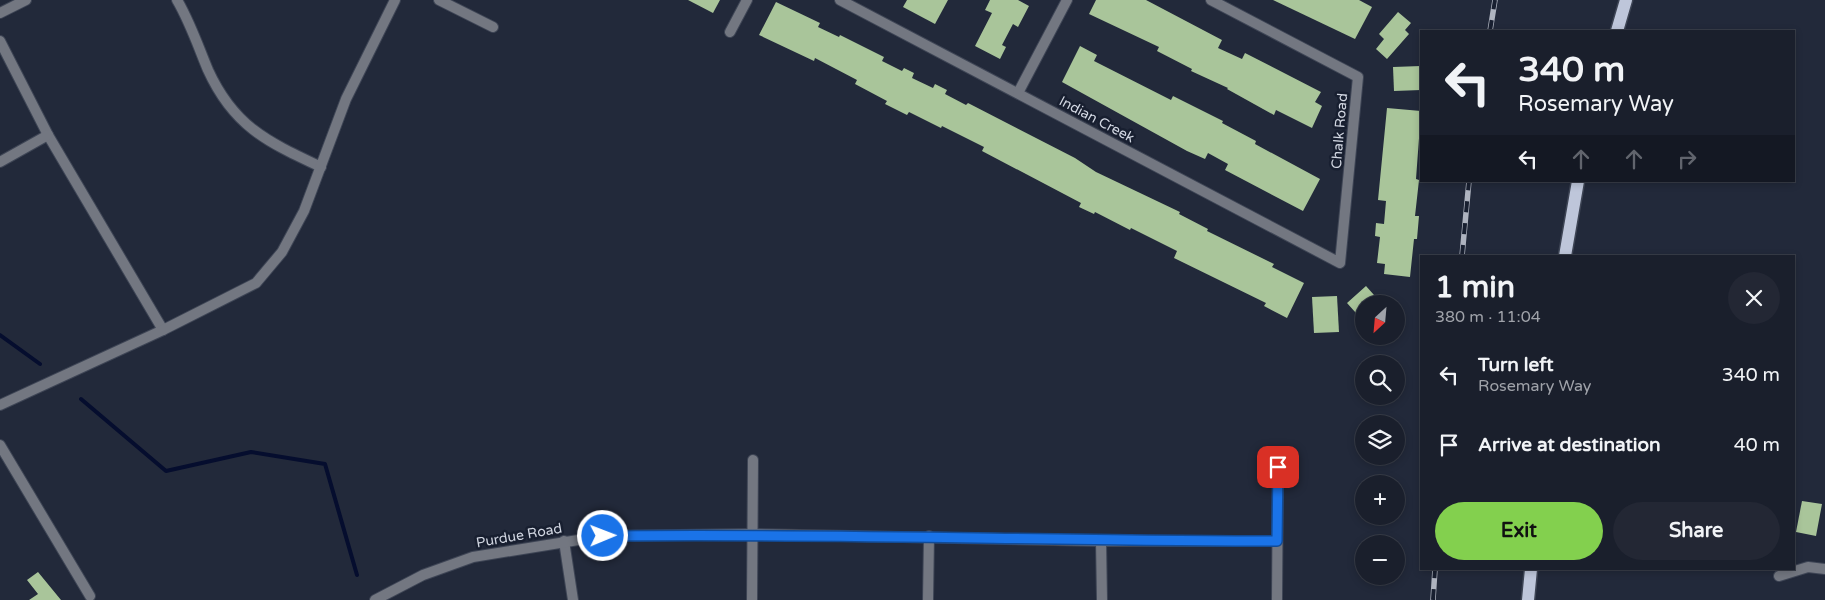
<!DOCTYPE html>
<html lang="en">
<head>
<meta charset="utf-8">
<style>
  :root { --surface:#1a1f2c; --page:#232734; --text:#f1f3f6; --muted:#9fa2a9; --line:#383d48; --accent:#83d04e }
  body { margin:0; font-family:"Varela Round",sans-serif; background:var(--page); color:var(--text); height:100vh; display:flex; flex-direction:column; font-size:19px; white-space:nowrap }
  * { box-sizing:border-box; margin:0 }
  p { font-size:16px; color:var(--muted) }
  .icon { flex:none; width:28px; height:28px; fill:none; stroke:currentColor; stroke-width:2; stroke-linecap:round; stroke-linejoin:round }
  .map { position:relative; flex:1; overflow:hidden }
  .details { position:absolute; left:1420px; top:255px; width:375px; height:315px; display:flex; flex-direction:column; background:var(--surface); border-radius:0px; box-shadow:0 2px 8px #0003,0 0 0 1px var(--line) }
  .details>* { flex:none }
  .guide { position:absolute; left:1420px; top:30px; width:375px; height:152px; border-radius:0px; box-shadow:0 2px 8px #0003,0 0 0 1px var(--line); background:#1a1f2c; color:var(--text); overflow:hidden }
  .needle { width:32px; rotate:206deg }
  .tools { position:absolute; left:1355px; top:295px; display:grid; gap:10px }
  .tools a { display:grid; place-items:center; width:50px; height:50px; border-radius:50%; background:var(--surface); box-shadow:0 2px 8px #0003,0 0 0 1px var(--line); font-size:25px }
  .pin { position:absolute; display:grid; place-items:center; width:42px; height:42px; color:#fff; margin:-21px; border-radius:10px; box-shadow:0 2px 8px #0006 }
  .me { position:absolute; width:55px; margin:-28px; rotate:89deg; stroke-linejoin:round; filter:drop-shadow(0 0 4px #0008) }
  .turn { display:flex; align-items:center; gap:18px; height:105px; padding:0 15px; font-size:22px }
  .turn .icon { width:65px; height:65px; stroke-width:2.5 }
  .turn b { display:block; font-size:35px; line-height:42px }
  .lanes { display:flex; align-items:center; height:48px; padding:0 15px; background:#0003; justify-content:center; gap:25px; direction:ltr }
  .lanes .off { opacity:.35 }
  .round { display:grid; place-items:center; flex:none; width:52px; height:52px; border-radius:26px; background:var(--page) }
  .head { display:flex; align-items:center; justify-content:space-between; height:85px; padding:0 15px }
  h1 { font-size:30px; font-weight:700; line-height:38px }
  .action { display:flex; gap:10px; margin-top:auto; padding:10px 15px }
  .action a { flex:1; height:58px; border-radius:30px; background:var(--accent); color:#111; font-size:20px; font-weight:700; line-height:58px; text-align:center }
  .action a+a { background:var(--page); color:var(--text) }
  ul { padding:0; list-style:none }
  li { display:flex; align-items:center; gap:15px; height:70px; padding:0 15px }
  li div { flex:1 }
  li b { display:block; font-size:19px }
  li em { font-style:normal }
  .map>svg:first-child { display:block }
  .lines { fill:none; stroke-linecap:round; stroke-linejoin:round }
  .stream { stroke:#050d2e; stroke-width:4 }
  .building { fill:#a9c59a }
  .street-casing { stroke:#3e4555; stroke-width:12 }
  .primary-casing { stroke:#3e4555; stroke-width:15 }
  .street { stroke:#737781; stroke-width:10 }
  .primary { stroke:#bec6da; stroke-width:12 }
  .rail-casing { stroke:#aeb3bf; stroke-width:5.5 }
  .rail { stroke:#181f30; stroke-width:4; stroke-dasharray:11; stroke-linecap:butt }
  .route-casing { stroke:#114b97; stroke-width:12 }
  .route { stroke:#1a73e8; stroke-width:9 }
  .labels { text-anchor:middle; stroke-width:5; stroke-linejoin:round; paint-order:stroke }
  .street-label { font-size:14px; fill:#d2d7e2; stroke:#181f30 }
</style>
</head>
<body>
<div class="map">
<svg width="1825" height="600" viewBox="0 0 1825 600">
  <rect width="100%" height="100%" fill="#22293a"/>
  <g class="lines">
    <!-- stream -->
    <g class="stream">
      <path d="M 0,335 L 40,364"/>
      <path d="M 81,399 L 166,471 L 251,452 L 325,464 L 357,575"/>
    </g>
  </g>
  <!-- building -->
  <g class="building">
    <path d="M 688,0 L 720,0 L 713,13 Z"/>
    <path d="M 907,0 L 948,0 L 935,24 L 903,7 Z"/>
    <path d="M 990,0 L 1018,0 L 1029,6 L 1018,27 L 1013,24 L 1002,45 L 1006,47 L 1000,59 L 975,46 L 992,13 L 985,10 Z"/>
    <path d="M 1096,0 L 1146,0 L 1222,40 L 1218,48 L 1242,59 L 1245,53 L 1321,92 L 1315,102 L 1322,106 L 1312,128 L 1276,110 L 1274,115 L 1227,89 L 1228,88 L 1191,71 L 1192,69 L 1157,51 L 1159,47 L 1089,14 Z"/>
    <path d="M 1273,0 L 1359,0 L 1372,7 L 1355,39 Z"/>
    <path d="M 776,2 L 820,23 L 818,27 L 839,37 L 840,35 L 884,57 L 882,61 L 902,71 L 904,68 L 914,73 L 912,78 L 933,88 L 935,84 L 947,90 L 945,94 L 966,105 L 968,103 L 1075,158 L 1096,172 L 1180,212 L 1179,214 L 1208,229 L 1207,231 L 1274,264 L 1272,267 L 1304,283 L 1287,318 L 1264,306 L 1266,303 L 1174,258 L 1177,251 L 1131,228 L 1130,230 L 1095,212 L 1094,214 L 1079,207 L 1081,203 L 982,151 L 984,147 L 942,126 L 941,128 L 909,112 L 907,115 L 885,104 L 887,101 L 855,84 L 857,80 L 815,58 L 814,61 L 759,35 Z"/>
    <path d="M 1398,12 L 1411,23 L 1405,30 L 1409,34 L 1387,59 L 1376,49 L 1384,39 L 1379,34 Z"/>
    <path d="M 1080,46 L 1097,55 L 1094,61 L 1171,100 L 1173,96 L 1223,121 L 1222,123 L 1256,141 L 1255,144 L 1320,179 L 1303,211 L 1225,170 L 1228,164 L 1208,153 L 1205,159 L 1187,151 L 1062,82 Z"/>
    <path d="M 1421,66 L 1421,90 L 1394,91 L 1393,67 Z"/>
    <path d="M 1387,108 L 1421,111 L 1416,179 L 1419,180 L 1415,216 L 1419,216 L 1417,239 L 1414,239 L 1410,277 L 1384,274 L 1385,264 L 1377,263 L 1380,237 L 1375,236 L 1376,223 L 1384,224 L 1386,201 L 1378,200 Z"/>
    <path d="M 1366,286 L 1382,304 L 1364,304 L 1364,322 L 1347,303 Z"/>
    <path d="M 1337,296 L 1339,332 L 1314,333 L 1312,297 Z"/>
    <path d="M 1802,501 L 1822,504 L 1816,536 L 1796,532 Z"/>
    <path d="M 38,572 L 61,600 L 29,600 L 38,594 L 27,580 Z"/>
  </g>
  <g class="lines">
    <!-- street casing -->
    <g class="street-casing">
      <g id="street">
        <path d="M 177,0 C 190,22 198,46 208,70 C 234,127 268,142 321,167"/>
        <path d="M 439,0 L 493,27"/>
        <path d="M 840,0 L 1340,263 L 1358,77 L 1211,0"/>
        <path d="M 0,13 L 26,0"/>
        <path d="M 730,32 L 747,0"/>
        <path d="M 0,41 L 48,135 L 163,330"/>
        <path d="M 1018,93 L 1067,0"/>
        <path d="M 0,162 L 48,135"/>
        <path d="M 0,405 L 163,330 L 256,283 L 282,252 L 304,211 L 346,99 L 395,0"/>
        <path d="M 0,445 L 90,596"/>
        <path d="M 564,541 L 573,600"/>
        <path d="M 1101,541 L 1102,600"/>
        <path d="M 1779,576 L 1808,567 L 1825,569"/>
        <path d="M 375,600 L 423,575 L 473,557 L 603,536 L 752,534 L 1101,541 L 1277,541"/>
        <path d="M 752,600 L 753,460"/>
        <path d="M 928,600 L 929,536"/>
        <path d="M 1277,600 L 1278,467"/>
      </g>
    </g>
    <!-- primary casing -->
    <g class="primary-casing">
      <g id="primary">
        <path d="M 1617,31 L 1626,0"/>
        <path d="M 1565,256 L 1578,181"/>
        <path d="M 1528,600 L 1531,569"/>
      </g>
    </g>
    <!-- street -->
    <use href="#street" class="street"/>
    <!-- primary -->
    <use href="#primary" class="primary"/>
    <!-- rail casing -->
    <g class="rail-casing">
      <g id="rail">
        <path d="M 1490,31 L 1495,0"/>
        <path d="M 1462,256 L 1469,181"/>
        <path d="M 1433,600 L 1435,569"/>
      </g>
    </g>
    <!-- rail -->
    <use href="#rail" class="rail"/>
  </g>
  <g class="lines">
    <!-- route casing -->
    <g class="route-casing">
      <path id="route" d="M 603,536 C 828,533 1052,541 1277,541 L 1278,467"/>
    </g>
    <!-- route -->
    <use href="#route" class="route"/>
  </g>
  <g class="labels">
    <!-- street labels -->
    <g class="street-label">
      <text transform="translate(1097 119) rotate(28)" y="5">Indian Creek</text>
      <text transform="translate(1339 131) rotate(-85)" y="5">Chalk Road</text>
      <text transform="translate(519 535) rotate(-10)" y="5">Purdue Road</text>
    </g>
  </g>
</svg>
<div class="tools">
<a><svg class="needle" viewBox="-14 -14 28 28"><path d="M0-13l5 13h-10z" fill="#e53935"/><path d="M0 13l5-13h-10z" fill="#9fa2a9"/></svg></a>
<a><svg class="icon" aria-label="search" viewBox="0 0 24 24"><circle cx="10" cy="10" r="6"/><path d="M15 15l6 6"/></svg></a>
<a><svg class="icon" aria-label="layers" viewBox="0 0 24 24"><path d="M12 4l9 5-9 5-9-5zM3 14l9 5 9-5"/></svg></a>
<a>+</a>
<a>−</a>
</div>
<div class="pin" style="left:1278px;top:467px;background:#d93025"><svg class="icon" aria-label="arrive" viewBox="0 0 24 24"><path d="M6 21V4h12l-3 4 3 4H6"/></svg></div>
<svg class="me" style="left:603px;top:536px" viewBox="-20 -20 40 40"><circle r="17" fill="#1a73e8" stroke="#fff" stroke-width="3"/><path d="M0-11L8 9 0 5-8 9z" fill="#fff"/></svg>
<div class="guide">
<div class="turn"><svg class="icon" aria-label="left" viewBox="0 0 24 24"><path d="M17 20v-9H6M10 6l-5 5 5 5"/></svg><div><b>340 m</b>Rosemary Way</div></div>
<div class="lanes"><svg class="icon" aria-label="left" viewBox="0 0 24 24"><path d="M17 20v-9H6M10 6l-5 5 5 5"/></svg><svg class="icon off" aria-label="ahead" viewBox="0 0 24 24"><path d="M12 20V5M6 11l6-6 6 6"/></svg><svg class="icon off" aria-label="ahead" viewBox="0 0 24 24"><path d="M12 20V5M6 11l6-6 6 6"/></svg><svg class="icon off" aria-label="right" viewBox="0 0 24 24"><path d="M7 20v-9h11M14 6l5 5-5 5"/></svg></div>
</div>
<section class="details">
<div class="head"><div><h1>1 min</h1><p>380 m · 11:04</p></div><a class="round"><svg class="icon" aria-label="close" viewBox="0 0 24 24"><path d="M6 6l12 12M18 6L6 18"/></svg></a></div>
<ul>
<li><svg class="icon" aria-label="left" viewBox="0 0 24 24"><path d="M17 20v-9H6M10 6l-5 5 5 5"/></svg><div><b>Turn left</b><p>Rosemary Way</p></div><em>340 m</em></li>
<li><svg class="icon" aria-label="arrive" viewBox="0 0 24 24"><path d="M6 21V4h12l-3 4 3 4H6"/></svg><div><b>Arrive at destination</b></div><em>40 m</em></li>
</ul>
<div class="action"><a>Exit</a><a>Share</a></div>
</section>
</div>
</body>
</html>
